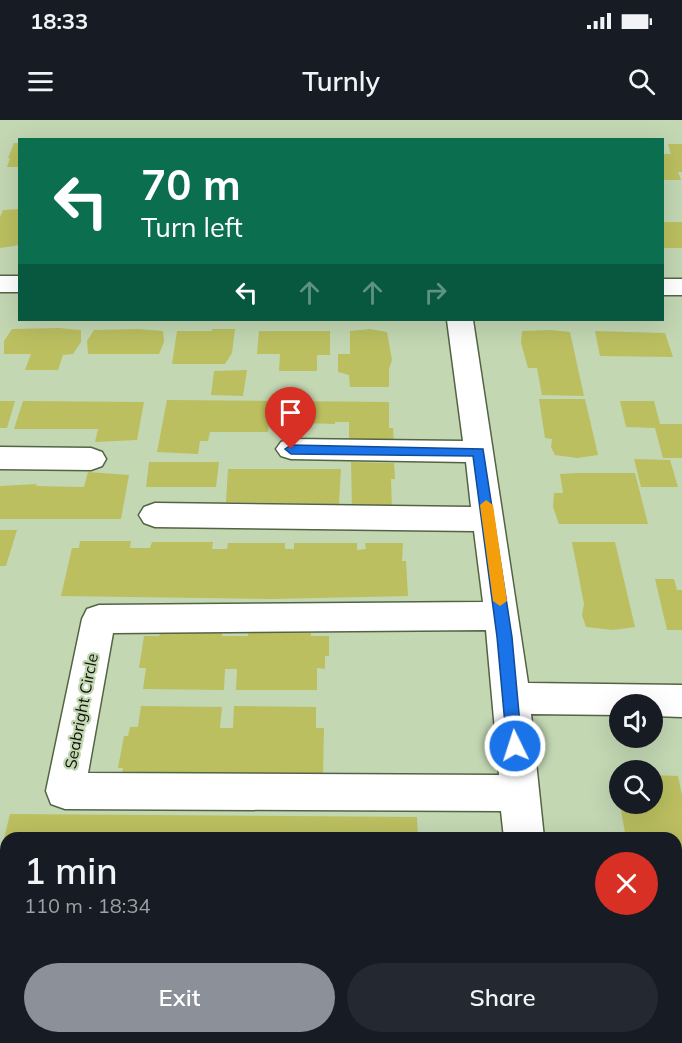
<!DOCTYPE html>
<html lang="en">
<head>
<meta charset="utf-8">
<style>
  :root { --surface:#171b24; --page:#242831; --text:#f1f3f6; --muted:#9ea1a6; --accent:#8c9099 }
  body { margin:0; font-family:Mulish,sans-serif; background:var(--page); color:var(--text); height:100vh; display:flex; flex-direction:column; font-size:22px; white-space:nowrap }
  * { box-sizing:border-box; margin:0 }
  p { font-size:20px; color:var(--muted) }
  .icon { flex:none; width:33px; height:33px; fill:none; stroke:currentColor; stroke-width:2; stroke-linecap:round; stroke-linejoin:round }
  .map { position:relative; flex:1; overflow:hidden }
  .drawer { position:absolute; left:0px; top:712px; width:682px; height:212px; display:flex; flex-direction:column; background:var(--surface); border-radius:18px 18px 0 0; box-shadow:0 6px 24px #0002 }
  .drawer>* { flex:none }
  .hud { position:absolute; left:18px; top:18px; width:646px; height:183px; border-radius:0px; box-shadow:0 6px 24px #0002; background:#0b6e4f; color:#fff; overflow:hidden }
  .buttons { position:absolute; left:609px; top:574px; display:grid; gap:12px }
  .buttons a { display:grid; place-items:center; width:54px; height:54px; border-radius:50%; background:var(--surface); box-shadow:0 6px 24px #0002; font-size:30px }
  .pin { position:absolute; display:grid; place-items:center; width:51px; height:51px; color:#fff; margin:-62px -26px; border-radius:50% 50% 50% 0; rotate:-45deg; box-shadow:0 0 6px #0007 }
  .pin .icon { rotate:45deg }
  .me { position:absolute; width:66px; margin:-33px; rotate:356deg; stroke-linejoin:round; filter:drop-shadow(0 0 4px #0008) }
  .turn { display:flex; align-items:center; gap:21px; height:126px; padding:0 24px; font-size:27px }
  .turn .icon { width:78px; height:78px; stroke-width:2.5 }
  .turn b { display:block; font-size:42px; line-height:51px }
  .lanes { display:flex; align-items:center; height:57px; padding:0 24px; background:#0003; justify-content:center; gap:30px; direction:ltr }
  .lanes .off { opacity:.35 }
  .round { display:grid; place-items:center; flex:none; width:63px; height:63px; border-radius:32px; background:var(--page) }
  .head { display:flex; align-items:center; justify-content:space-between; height:102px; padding:0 24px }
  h1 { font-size:36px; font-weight:600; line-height:45px }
  .button { display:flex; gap:12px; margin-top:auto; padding:12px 24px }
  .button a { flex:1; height:69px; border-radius:36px; background:var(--accent); color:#fff; font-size:24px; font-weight:600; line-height:69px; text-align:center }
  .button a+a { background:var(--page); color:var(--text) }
  .status { display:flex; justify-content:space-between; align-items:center; height:42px; padding:0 30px; background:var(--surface); direction:ltr }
  .status svg { height:16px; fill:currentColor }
  header { display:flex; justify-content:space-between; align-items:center; height:78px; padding:0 24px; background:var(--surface); font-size:27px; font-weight:600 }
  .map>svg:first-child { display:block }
  .building { fill:#bbbf60 }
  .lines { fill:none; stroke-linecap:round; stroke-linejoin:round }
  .minor-casing { stroke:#536444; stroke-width:3 }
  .minor { fill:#fff; fill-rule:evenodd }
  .route { fill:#1a73e8; stroke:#114b97; stroke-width:1.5 }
  .slow { fill:#f59e0b }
  .labels { text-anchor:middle; stroke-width:4.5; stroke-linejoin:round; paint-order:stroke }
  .street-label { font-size:16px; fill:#0c1206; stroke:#c3d7b3 }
</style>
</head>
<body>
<div class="status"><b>18:33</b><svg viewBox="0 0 49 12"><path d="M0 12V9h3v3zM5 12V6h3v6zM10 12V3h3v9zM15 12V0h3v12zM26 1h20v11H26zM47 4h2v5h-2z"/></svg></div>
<header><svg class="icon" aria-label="menu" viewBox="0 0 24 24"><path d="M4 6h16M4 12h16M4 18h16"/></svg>Turnly<svg class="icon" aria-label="search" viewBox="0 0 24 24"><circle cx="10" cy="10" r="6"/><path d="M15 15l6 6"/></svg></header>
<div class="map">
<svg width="682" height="923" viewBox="0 0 682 923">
  <rect width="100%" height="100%" fill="#c3d7b3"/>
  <!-- building -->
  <g class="building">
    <path d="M 14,23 L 20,23 L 20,47 L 7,47 L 10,38 L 8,38 Z"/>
    <path d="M 668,24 L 682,24 L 682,52 L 678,52 L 681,60 L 663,60 L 663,34 L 671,34 Z"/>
    <path d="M 20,89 L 20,125 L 0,128 L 0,97 L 3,90 Z"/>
    <rect x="663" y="102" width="19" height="26"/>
    <path d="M 58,208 L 81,210 L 81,222 L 73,234 L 63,235 L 58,250 L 25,250 L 31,234 L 4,234 L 4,221 L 12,209 Z"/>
    <path d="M 138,209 L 163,211 L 164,222 L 159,234 L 88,234 L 87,221 L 94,210 Z"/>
    <path d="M 212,209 L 235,209 L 232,233 L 225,244 L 172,244 L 177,211 L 212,211 Z"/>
    <path d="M 370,209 L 387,212 L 392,240 L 389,249 L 389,267 L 350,267 L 349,255 L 338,252 L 338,234 L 350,234 L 350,211 Z"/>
    <path d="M 551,210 L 570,212 L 584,276 L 542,275 L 537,248 L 528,248 L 521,223 L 522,211 Z"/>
    <path d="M 259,211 L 330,211 L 330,235 L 317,235 L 317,251 L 279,251 L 280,234 L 257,234 Z"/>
    <path d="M 595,211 L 665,213 L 673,237 L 600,236 Z"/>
    <path d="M 247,250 L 243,276 L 211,275 L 214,251 Z"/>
    <path d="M 539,279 L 585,279 L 598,335 L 577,338 L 555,335 L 551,327 L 552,319 L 545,318 Z"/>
    <path d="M 167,280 L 389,282 L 389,308 L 393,308 L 394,326 L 349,326 L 349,302 L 335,302 L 335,304 L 269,302 L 268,312 L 210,312 L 208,321 L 200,321 L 198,334 L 157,332 Z"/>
    <path d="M 0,281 L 15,281 L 7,308 L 0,308 Z"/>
    <path d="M 23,281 L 144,282 L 137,320 L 95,322 L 98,309 L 14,309 Z"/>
    <path d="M 620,281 L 654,281 L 660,304 L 682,304 L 682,338 L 663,338 L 655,308 L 626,307 Z"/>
    <path d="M 634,339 L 670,340 L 678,367 L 641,367 Z"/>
    <path d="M 149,342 L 219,342 L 216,367 L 146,367 Z"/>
    <path d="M 351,342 L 394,343 L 395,359 L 391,359 L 392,391 L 352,391 Z"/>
    <path d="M 228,349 L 341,349 L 339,384 L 226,382 Z"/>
    <path d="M 88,352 L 129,355 L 121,399 L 0,399 L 0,366 L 37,364 L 36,366 L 84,367 Z"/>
    <path d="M 578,353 L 635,353 L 648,404 L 559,404 L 553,387 L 554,373 L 563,373 L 560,354 Z"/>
    <path d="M 0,410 L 17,410 L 6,446 L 0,446 Z"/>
    <path d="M 80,421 L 131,421 L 130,428 L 150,428 L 152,422 L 213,422 L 212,429 L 227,429 L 228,423 L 285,423 L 285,429 L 294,429 L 294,423 L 357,423 L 357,430 L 366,429 L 365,423 L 403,423 L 402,441 L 406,441 L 408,476 L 272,479 L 61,476 L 72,428 L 79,428 Z"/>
    <path d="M 572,422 L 615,422 L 635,507 L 613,510 L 586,507 L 582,495 L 584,484 Z"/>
    <path d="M 655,459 L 674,459 L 677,470 L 682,470 L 682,510 L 667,510 Z"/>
    <path d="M 160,513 L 222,513 L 222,516 L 248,516 L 248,513 L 311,513 L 311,516 L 329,516 L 329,536 L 325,536 L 325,549 L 317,548 L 317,570 L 236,570 L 237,549 L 225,549 L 224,570 L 143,569 L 146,548 L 139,548 L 144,516 L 159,516 Z"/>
    <path d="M 141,586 L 222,587 L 220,608 L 233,608 L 234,586 L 316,587 L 316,608 L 324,608 L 323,654 L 122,653 L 123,648 L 118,648 L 124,616 L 128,616 L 130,607 L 138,607 Z"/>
    <path d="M 652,655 L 678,656 L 682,675 L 682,786 L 676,786 L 676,718 L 623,718 L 622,713 L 625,713 L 620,684 L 652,684 Z"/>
    <path d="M 10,694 L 417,697 L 418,718 L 6,718 L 6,780 L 0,780 L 0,735 Z"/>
    <path d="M 0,811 L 6,811 L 1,839 L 0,839 Z"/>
    <path d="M 676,832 L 682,832 L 682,921 L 655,921 L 654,918 L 676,918 Z"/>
  </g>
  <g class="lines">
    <!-- minor casing -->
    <g class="minor-casing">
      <g id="minor">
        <rect x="0" y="156" width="20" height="16"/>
        <rect x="663" y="159" width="19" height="16"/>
        <path d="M 447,200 L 473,200 L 528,563 L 682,565 L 682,597 L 652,596 L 652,585 L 620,585 L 620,595 L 531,594 L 544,718 L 504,718 L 501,691 L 65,689 L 51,684 L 46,671 L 82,499 L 87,489 L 99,485 L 483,482 L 474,411 L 155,407 L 144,403 L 139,395 L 144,387 L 155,383 L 471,387 L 466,342 L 291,339 L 281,336 L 276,329 L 281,322 L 291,319 L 463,321 ZM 486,510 L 499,655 L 88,653 L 113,513 Z"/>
        <path d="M 0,327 L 91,328 L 102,332 L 106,339 L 102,346 L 91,350 L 0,349 Z"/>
        <rect x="529" y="918" width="46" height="5"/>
      </g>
    </g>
    <!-- minor -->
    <use href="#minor" class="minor"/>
  </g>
  <!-- route -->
  <path class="route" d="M 291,325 L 483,329 L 512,517 L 522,626 L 520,631 L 515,633 L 509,631 L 507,626 L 497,517 L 473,336 L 291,334 L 285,329 Z"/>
  <!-- slow -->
  <path class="slow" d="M 486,380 L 493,385 L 507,481 L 500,486 L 493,481 L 480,385 Z"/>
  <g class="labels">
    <!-- street labels -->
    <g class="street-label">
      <text transform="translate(81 591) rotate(-79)" y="6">Seabright Circle</text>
    </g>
  </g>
</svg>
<div class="buttons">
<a><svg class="icon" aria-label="sound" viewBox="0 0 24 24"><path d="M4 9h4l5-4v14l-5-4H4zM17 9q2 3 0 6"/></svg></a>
<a><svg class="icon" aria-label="search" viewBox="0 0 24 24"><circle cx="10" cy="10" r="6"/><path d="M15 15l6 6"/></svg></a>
</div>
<div class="pin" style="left:291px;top:329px;background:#d93025"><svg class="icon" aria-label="arrive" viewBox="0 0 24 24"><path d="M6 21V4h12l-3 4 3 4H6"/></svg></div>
<svg class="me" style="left:515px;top:626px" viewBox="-20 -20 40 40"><circle r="17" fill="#1a73e8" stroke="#fff" stroke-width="3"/><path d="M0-11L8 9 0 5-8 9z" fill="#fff"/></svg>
<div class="hud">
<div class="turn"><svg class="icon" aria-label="left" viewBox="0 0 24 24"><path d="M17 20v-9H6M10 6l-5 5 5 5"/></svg><div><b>70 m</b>Turn left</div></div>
<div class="lanes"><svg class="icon" aria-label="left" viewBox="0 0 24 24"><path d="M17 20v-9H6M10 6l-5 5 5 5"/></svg><svg class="icon off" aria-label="ahead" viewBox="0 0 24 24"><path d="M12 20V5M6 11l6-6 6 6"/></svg><svg class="icon off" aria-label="ahead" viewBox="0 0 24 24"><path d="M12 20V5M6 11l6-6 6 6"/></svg><svg class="icon off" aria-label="right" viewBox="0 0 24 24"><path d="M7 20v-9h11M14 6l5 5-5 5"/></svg></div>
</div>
<section class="drawer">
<div class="head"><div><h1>1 min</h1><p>110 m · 18:34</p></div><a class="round" style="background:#d93025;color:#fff"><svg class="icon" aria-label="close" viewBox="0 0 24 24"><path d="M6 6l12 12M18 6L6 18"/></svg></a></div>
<div class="button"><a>Exit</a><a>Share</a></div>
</section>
</div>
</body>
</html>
